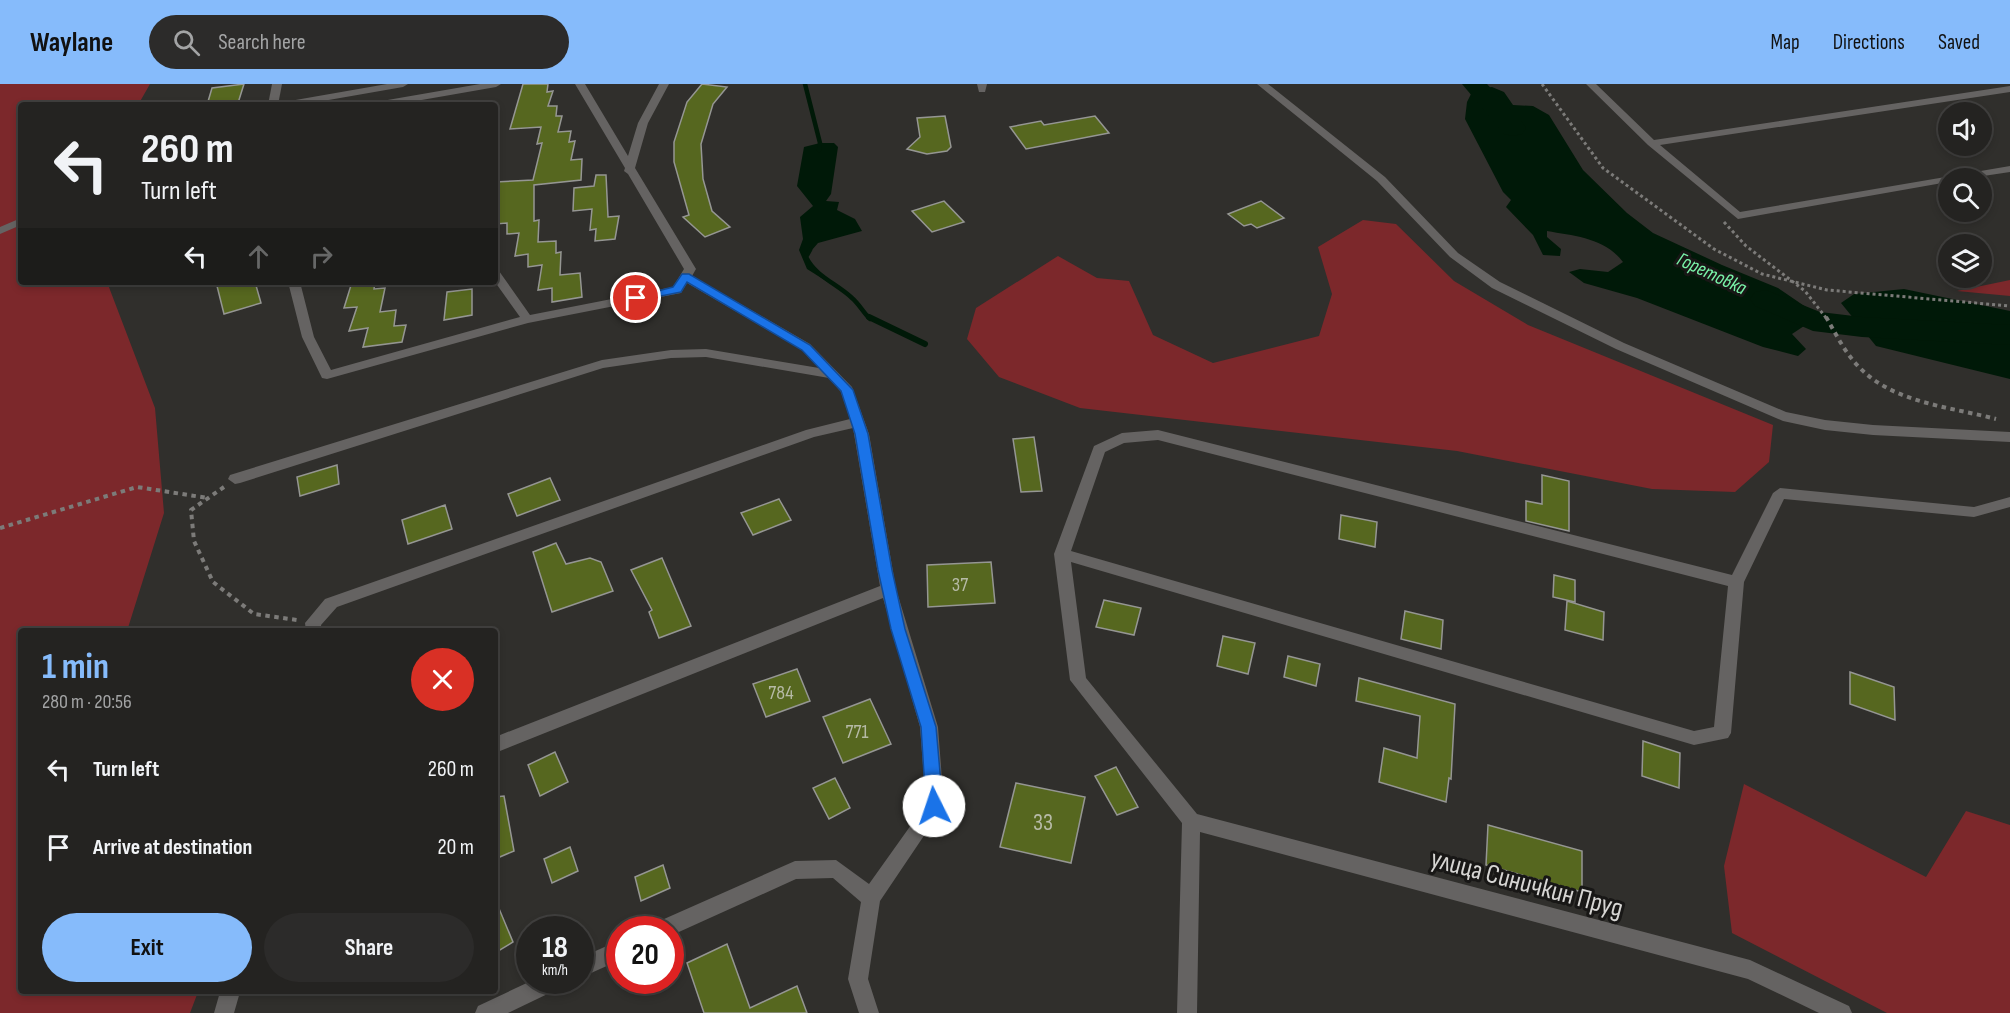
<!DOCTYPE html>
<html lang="en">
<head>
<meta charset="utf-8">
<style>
  :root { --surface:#242321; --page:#2c2b2a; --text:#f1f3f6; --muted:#a3a4a5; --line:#41403f; --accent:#86bbfb }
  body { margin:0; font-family:"Sofia Sans Condensed",sans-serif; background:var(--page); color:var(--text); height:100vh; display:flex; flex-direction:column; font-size:22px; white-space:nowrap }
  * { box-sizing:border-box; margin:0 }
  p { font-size:20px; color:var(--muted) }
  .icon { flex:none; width:33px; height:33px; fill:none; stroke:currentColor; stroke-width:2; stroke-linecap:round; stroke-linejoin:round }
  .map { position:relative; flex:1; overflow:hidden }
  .details { position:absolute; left:18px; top:544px; width:480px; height:366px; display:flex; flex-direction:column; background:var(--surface); border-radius:6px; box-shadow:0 3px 9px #0003,0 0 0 2px var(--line) }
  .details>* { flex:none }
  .banner { position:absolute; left:18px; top:18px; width:480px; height:183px; border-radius:6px; box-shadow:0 3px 9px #0003,0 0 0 2px var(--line); background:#242321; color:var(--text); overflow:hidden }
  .controls { position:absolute; left:1938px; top:18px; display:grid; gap:12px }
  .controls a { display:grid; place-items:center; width:54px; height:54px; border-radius:50%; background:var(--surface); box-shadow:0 3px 9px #0003,0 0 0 2px var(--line); font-size:30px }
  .speed { position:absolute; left:516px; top:832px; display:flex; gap:12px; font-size:30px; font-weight:700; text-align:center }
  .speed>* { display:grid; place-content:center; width:78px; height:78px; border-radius:50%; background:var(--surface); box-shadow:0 3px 9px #0003,0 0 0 2px var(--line); line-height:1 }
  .speed small { font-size:15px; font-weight:400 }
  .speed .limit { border:9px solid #d22; background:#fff; color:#111 }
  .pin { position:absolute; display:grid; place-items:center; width:51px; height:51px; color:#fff; margin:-26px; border:3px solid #fff; border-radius:50%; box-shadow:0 2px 6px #0007 }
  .me { position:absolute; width:66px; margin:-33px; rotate:356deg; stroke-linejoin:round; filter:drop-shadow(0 0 4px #0008) }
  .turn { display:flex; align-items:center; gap:21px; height:126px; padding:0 24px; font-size:27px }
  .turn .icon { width:78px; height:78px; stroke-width:2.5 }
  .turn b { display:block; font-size:42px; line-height:51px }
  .lanes { display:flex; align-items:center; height:57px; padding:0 24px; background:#0003; justify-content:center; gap:30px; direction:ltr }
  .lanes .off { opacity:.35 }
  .round { display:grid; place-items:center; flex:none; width:63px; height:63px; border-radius:32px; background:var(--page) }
  .headline { display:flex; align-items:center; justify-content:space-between; height:102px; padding:0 24px }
  h1 { font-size:36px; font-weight:700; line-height:45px; color:var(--accent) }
  .action { display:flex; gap:12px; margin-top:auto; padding:12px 24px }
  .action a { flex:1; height:69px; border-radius:36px; background:var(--accent); color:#111; font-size:24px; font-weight:700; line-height:69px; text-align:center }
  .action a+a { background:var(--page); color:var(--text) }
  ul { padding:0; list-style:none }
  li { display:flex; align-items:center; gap:18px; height:78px; padding:0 24px }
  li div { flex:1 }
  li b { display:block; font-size:22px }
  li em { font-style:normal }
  header { display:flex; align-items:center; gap:36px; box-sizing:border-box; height:84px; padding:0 30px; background:var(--accent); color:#111 }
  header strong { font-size:28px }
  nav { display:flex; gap:33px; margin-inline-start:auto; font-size:21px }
  .search { width:420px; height:54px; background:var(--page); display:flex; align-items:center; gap:15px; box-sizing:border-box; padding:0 21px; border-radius:33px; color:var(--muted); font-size:22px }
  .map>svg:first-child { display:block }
  .green { fill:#7c282b }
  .water { fill:#001908 }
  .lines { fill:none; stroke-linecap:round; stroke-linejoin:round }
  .stream-far1 { stroke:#001908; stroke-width:4.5 }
  .stream { stroke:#001908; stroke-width:6 }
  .river { fill:#001908; fill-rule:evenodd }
  .building { fill:#56671f; stroke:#959693; stroke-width:1.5 }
  .path-far1 { stroke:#7c7b79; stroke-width:3; stroke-dasharray:3 3; stroke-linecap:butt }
  .path { stroke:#7c7b79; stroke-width:4; stroke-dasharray:4.5 4.5; stroke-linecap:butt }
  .minor { fill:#656362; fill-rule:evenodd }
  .route { fill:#1a73e8; stroke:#114b97; stroke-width:1.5 }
  .labels { text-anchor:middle; stroke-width:6; stroke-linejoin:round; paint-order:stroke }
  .far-water-label { font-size:20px; font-style:italic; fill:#79f2a8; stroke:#181716 }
  .number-label { font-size:20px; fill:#b6baa6 }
  .near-number-label { font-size:24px; fill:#b6baa6 }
  .near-street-label { font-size:27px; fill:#d6d5d3; stroke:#181716 }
</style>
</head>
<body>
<header>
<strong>Waylane</strong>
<div class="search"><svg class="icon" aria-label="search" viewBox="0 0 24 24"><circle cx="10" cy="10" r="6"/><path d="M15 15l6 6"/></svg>Search here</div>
<nav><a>Map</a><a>Directions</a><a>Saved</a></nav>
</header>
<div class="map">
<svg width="2010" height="929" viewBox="0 0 2010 929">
  <rect width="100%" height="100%" fill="#302f2c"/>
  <!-- green -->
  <g class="green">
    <path d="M 0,0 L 150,0 L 138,21 L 21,21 L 21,198 L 107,198 L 155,324 L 164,429 L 127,547 L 21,548 L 21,908 L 198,908 L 190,929 L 0,929 Z"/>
    <path d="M 1363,136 L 1396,140 L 1454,197 L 1528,241 L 1773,341 L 1769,378 L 1735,408 L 1652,405 L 1457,367 L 1080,324 L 999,293 L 967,255 L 976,224 L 1058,172 L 1097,194 L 1129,197 L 1153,251 L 1213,279 L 1319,252 L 1332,210 L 1318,163 Z"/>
    <path d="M 2010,196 L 2010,212 L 1957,207 Z"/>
    <path d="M 1744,700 L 1926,793 L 1966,727 L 2010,741 L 2010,929 L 1887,929 L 1732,849 L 1724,782 Z"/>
  </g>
  <!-- water -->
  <g class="water">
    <path d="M 1492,3 L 1504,8 L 1513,21 L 1533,22 L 1549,31 L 1583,86 L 1627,129 L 1653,149 L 1722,181 L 1778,204 L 1819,232 L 1792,250 L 1806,265 L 1798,272 L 1763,263 L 1637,214 L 1584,199 L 1569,188 L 1580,185 L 1608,188 L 1623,178 C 1605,154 1575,152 1547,147 L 1547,153 L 1561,165 L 1560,172 L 1543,171 L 1533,151 L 1506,123 L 1511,116 L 1503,108 L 1465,35 L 1467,18 L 1473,6 Z"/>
    <path d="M 820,59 L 834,59 L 838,63 L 831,110 L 826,117 L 839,118 L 837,126 L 855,135 L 862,147 L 818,159 L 806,173 L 812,185 L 834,202 L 807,185 L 799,166 L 803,155 L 800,133 L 813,122 L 797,102 L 804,63 Z"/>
    <path d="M 1904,205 L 2010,227 L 2010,295 L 1876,262 L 1841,219 L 1854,210 Z"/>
  </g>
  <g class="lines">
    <!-- stream-far1 -->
    <g class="stream-far1">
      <path d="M 805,0 L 820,59 L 819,66"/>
      <path d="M 810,166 L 806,173 C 816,193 836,199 852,214 C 859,220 863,228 870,235"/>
    </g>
    <!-- stream -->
    <path class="stream" d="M 869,233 L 925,260"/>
    <!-- river -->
    <g class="river">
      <path d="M 1462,0 L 1487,0 L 1522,38 L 1526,44 L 1522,50 L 1513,52 L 1504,50 Z"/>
      <path d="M 1766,206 L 1820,228 L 1862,233 L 2010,241 L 2010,261 L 1862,253 L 1813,247 L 1755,222 L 1750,215 L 1755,208 Z"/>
    </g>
  </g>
  <!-- building -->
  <g class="building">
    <path d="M 244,0 L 238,19 L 207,21 L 212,4 Z"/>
    <path d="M 523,0 L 548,0 L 547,8 L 553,7 L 548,22 L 557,22 L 556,32 L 562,32 L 558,48 L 571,47 L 569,58 L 575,57 L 571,76 L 582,75 L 581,96 L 534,101 L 534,137 L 539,136 L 538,158 L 556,157 L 556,169 L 561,168 L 560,191 L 580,189 L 582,213 L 552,218 L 552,204 L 538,206 L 542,181 L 528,183 L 528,170 L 515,172 L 519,149 L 507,150 L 507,139 L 495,140 L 495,98 L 533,96 L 542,59 L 537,60 L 541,43 L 510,45 Z"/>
    <path d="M 702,0 L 727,3 L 713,20 L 701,60 L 703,95 L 712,127 L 730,143 L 705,153 L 683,133 L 689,131 L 674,78 L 674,58 L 687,18 Z"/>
    <path d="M 945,32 L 951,63 L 947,67 L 927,70 L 907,65 L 920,53 L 917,34 Z"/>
    <path d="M 1095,32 L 1109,49 L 1026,65 L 1010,43 L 1041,37 L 1044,41 Z"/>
    <path d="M 596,91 L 606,91 L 608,133 L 619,132 L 615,155 L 595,157 L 596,145 L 590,146 L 592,125 L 573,127 L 574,104 L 594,102 Z"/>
    <path d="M 944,117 L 964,138 L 932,148 L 912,127 Z"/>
    <path d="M 1261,117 L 1284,134 L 1257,144 L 1251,140 L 1244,142 L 1228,130 Z"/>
    <path d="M 216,198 L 255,198 L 261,219 L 224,230 Z"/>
    <path d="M 352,198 L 375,198 L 374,205 L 385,204 L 380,228 L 396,226 L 394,242 L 406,241 L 402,258 L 363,263 L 368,244 L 349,247 L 357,223 L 344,224 Z"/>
    <path d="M 472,205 L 472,231 L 444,236 L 447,208 Z"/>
    <path d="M 1034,353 L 1042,407 L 1021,408 L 1013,355 Z"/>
    <path d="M 337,381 L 339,400 L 300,412 L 297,393 Z"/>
    <path d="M 1542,391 L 1569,397 L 1569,447 L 1526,437 L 1526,417 L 1542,420 Z"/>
    <path d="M 550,394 L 560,416 L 517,432 L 508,410 Z"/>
    <path d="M 779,415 L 791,436 L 753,451 L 741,429 Z"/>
    <path d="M 445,421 L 452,445 L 408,460 L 402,436 Z"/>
    <path d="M 1341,431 L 1377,438 L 1375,463 L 1339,455 Z"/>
    <path d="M 556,459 L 566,480 L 590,474 L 601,478 L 613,507 L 552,528 L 533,468 Z"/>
    <path d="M 662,474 L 691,542 L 659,554 L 649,528 L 652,526 L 631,486 Z"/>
    <path d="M 991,478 L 995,519 L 928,523 L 927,481 Z"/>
    <path d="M 1554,491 L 1575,496 L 1575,518 L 1553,513 Z"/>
    <path d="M 1104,516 L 1141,524 L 1134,551 L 1096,543 Z"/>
    <path d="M 1567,517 L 1604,528 L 1603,556 L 1565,546 Z"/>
    <path d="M 1405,527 L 1443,536 L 1441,565 L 1401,555 Z"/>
    <path d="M 1223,552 L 1255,559 L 1248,590 L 1217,582 Z"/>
    <path d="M 1288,572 L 1320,580 L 1316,602 L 1284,593 Z"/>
    <path d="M 797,585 L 810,617 L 766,633 L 753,600 Z"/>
    <path d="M 1850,588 L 1894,603 L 1895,636 L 1850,620 Z"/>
    <path d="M 1359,594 L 1455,620 L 1451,695 L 1449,694 L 1446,718 L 1379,698 L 1384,664 L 1417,674 L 1420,632 L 1356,617 Z"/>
    <path d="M 870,615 L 891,660 L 843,679 L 823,633 Z"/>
    <path d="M 1643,657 L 1680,669 L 1679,704 L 1642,692 Z"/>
    <path d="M 555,668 L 568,698 L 540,712 L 528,681 Z"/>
    <path d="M 1116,683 L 1138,723 L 1117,731 L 1095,692 Z"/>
    <path d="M 835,694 L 850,724 L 829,735 L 813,704 Z"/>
    <path d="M 1016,699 L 1085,713 L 1071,779 L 1000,763 Z"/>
    <path d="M 504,712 L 514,767 L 495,775 L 495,713 Z"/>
    <path d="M 1488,741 L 1582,767 L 1582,808 L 1486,781 Z"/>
    <path d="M 570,763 L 578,787 L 552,799 L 544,775 Z"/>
    <path d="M 663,781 L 670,804 L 641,817 L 635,793 Z"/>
    <path d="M 495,815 L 513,858 L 495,869 Z"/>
    <path d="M 727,860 L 750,924 L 797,902 L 807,929 L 704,929 L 687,879 Z"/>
  </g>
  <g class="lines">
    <!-- path-far1 -->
    <g class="path-far1">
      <path d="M 1542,0 L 1603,84 L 1714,165 L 1762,190 L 1827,206 L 2010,222"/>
      <path d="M 1724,138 L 1746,162 L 1805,207 L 1827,235"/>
    </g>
    <!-- path -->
    <g class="path">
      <path d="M 1826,233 C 1836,250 1845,269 1859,283 C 1893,319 1951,323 1996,335"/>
      <path d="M 224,403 L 191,426 L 194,457 L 213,498 L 254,530 L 297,536"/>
      <path d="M 0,444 L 137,403 L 208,414"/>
    </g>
    <!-- minor -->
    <g class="minor">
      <path d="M 272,0 L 282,0 L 278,21 L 268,21 Z"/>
      <path d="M 387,0 L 408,0 L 403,3 L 300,21 L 279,21 L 284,18 Z"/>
      <path d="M 480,0 L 501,0 L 496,3 L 393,21 L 371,21 L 376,18 Z"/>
      <path d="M 575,0 L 585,0 L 628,72 L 638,39 L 659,0 L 669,0 L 648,39 L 635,84 L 696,185 L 692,192 L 810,260 L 852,303 L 869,350 L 896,505 L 938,643 L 944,722 L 880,817 L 868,895 L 879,929 L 859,929 L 848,895 L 861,818 L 833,794 L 796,795 L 670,852 L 670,846 L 652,846 L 655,839 L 795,777 L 836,776 L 869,800 L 926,720 L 920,643 L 883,514 L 495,669 L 495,653 L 880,502 L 853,344 L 814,353 L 337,523 L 321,541 L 322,548 L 306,548 L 305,539 L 325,515 L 806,346 L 850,335 L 841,308 L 829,294 L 706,273 L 671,274 L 603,284 L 240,399 L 235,400 L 228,395 L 230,391 L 602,276 L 671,266 L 706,265 L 819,284 L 802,266 L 687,199 L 681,209 L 528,239 L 327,295 L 322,294 L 302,253 L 288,198 L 300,198 L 314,253 L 331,286 L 520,233 L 495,198 L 495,185 L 499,187 L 530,231 L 673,203 L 684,185 L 628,90 L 624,87 L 625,84 Z"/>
      <path d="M 977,0 L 987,0 L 985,8 L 979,8 Z"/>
      <path d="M 1257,0 L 1268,0 L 1385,93 L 1458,169 L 1500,198 L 1624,259 L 1786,328 L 1825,336 L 1873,341 L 2010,348 L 2010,358 L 1873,351 L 1825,346 L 1783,337 L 1616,265 L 1492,204 L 1450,173 L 1377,97 Z"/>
      <path d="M 1586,0 L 1596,0 L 1654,56 L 2010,2 L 2010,8 L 1660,61 L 1740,128 L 2010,82 L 2010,88 L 1970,94 L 1948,94 L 1948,98 L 1738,135 L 1648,61 Z"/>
      <path d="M 21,134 L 21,141 L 0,150 L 0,143 Z"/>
      <path d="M 1158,346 L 1732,491 L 1773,409 L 1780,404 L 1974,423 L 2010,413 L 2010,423 L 1974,433 L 1784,415 L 1744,498 L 1731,649 L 1728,654 L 1694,661 L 1071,478 L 1086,594 L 1197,730 L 1750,876 L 1849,922 L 1852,929 L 1819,929 L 1748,895 L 1200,748 L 1197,929 L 1177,929 L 1182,739 L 1070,596 L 1054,470 L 1094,362 L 1122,349 ZM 1158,356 L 1728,502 L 1714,643 L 1694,647 L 1071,467 L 1105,368 L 1124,359 Z"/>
      <path d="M 620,856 L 620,876 L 580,894 L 580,874 Z"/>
      <path d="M 531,897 L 563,897 L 560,904 L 508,929 L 475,929 L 478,922 Z"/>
      <path d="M 220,908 L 240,908 L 234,929 L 214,929 Z"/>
    </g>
  </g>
  <!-- route -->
  <path class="route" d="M 682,190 L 689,190 L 810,261 L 853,306 L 868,350 L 892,486 L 905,545 L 936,643 L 943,722 L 940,728 L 934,730 L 929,728 L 926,722 L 921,643 L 891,545 L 878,486 L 855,350 L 841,307 L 802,266 L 687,198 L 681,208 L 636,217 L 630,214 L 673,203 Z"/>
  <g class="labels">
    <!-- far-water labels -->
    <g class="far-water-label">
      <text transform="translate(1712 189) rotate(25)" y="7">Горетовка</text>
    </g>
    <!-- number labels -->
    <g class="number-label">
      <text x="960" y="507">37</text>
      <text x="781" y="615">784</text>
      <text x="857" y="654">771</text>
    </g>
    <!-- near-number labels -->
    <g class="near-number-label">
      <text x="1043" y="746">33</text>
    </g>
    <!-- near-street labels -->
    <g class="near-street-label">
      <text transform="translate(1527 799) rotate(15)" y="9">улица Синичкин Пруд</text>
    </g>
  </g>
</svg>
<div class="controls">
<a><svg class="icon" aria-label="sound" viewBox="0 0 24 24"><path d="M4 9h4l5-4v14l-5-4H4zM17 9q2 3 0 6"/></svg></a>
<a><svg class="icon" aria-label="search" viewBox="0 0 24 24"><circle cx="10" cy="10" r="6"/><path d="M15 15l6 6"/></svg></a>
<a><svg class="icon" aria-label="layers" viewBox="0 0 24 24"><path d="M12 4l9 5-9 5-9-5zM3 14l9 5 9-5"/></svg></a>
</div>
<div class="speed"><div>18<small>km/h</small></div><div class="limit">20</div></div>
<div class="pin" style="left:636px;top:214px;background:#d93025"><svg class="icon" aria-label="arrive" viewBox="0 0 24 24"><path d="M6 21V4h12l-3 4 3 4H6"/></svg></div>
<svg class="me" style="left:934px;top:722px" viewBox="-20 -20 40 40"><circle r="19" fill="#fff"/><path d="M0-13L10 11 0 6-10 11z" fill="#1a73e8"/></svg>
<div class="banner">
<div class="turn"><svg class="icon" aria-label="left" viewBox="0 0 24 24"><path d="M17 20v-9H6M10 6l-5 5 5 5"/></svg><div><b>260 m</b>Turn left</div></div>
<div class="lanes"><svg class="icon" aria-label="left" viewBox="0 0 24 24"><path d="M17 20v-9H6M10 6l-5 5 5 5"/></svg><svg class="icon off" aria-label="ahead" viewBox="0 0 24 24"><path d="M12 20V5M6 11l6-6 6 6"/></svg><svg class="icon off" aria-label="right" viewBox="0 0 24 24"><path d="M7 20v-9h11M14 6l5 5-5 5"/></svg></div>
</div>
<section class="details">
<div class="headline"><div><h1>1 min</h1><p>280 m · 20:56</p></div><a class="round" style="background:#d93025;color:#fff"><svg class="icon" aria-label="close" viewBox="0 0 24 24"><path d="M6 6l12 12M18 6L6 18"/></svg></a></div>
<ul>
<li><svg class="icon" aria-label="left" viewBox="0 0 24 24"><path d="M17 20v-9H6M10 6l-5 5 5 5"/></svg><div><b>Turn left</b></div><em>260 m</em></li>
<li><svg class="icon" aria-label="arrive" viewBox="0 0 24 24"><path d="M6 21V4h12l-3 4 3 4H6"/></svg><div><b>Arrive at destination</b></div><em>20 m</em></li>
</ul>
<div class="action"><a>Exit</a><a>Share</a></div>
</section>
</div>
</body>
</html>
